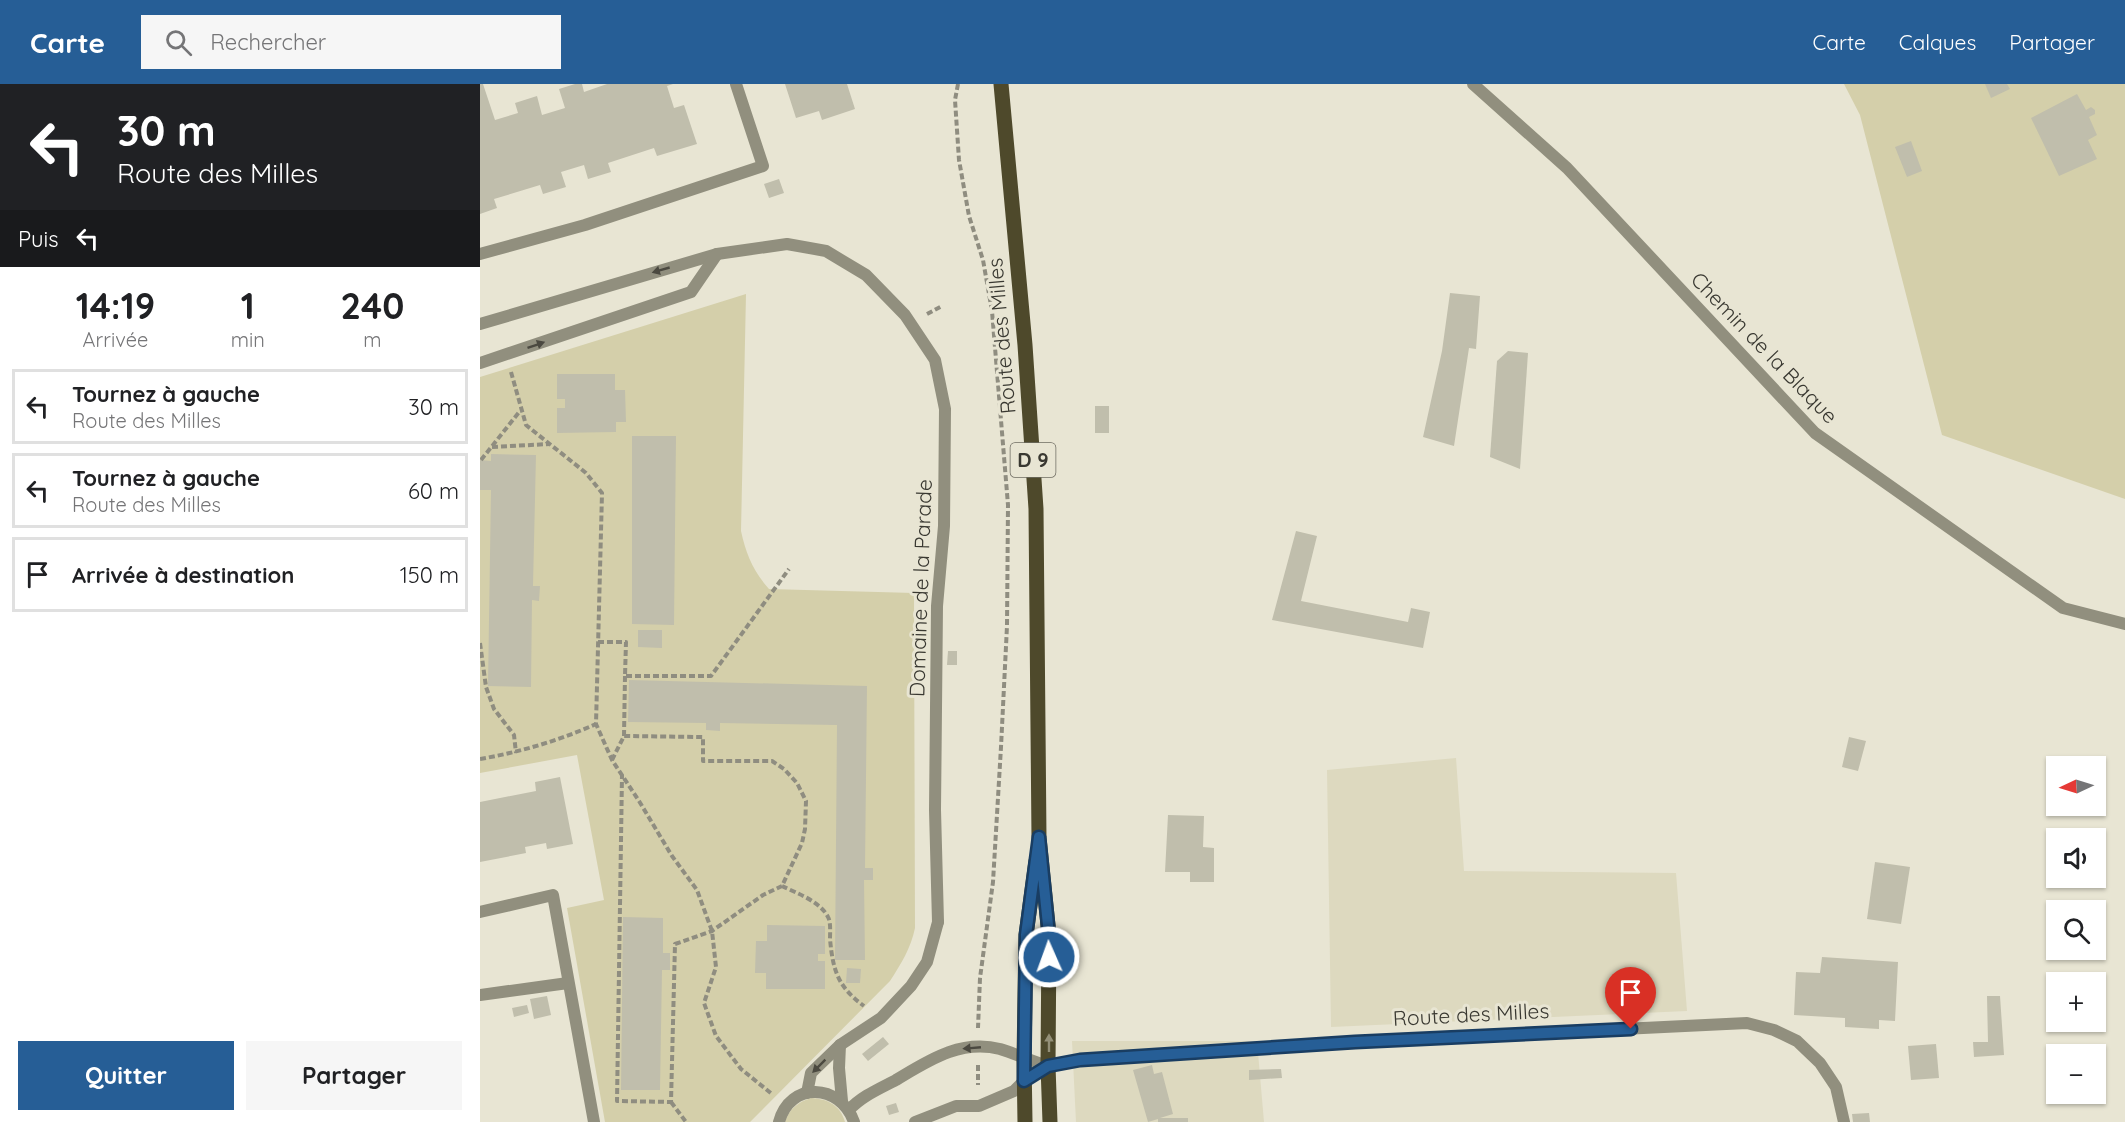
<!DOCTYPE html>
<html lang="fr">
<head>
<meta charset="utf-8">
<style>
  :root { --surface:#fff; --page:#f6f6f6; --text:#202124; --muted:#757577; --line:#e0e0e0; --accent:#265e96 }
  body { margin:0; font-family:Quicksand,sans-serif; background:var(--page); color:var(--text); height:100vh; display:flex; flex-direction:column; font-size:22px; white-space:nowrap }
  * { box-sizing:border-box; margin:0 }
  p { font-size:20px; color:var(--muted) }
  .icon { flex:none; width:33px; height:33px; fill:none; stroke:currentColor; stroke-width:2; stroke-linecap:round; stroke-linejoin:round }
  .map { position:relative; flex:1; overflow:hidden }
  .drawer { display:flex; flex-direction:column; background:var(--surface); width:480px }
  .drawer>* { flex:none }
  .banner { background:#202124; color:#fff; overflow:hidden }
  .needle { width:39px; rotate:266deg }
  .controls { position:absolute; left:1566px; top:672px; display:grid; gap:12px }
  .controls a { display:grid; place-items:center; width:60px; height:60px; border-radius:0px; background:var(--surface); box-shadow:0 2px 4px #0004; font-size:30px }
  .pin { position:absolute; display:grid; place-items:center; width:51px; height:51px; color:#fff; margin:-62px -26px; border-radius:50% 50% 50% 0; rotate:-45deg; box-shadow:0 0 6px #0007 }
  .pin .icon { rotate:45deg }
  .me { position:absolute; width:66px; margin:-33px; rotate:358deg; stroke-linejoin:round; filter:drop-shadow(0 0 4px #0008) }
  .turn { display:flex; align-items:center; gap:21px; height:126px; padding:0 18px; font-size:27px }
  .turn .icon { width:78px; height:78px; stroke-width:2.5 }
  .turn b { display:block; font-size:42px; line-height:51px }
  .then { display:flex; align-items:center; height:57px; padding:0 18px; background:#0003; gap:12px; font-size:22px }
  .eta { display:flex; justify-content:space-evenly; align-items:center; height:102px; text-align:center }
  .eta b { font-size:36px; font-weight:700; line-height:42px }
  .action { display:flex; gap:12px; margin-top:auto; padding:12px 18px }
  .action a { flex:1; height:69px; border-radius:0px; background:var(--accent); color:#fff; font-size:24px; font-weight:700; line-height:69px; text-align:center }
  .action a+a { background:var(--page); color:var(--text) }
  ul { padding:0; list-style:none }
  li { display:flex; align-items:center; gap:18px; height:75px; margin:0 12px 9px; padding:0 6px; border:3px solid var(--line); border-radius:0px }
  li div { flex:1 }
  li b { display:block; font-size:22px }
  li em { font-style:normal }
  header { display:flex; align-items:center; gap:36px; box-sizing:border-box; height:84px; padding:0 30px; background:var(--accent); color:#fff }
  header strong { font-size:28px }
  nav { display:flex; gap:33px; margin-inline-start:auto; font-size:21px }
  .search { width:420px; height:54px; background:var(--page); display:flex; align-items:center; gap:15px; box-sizing:border-box; padding:0 21px; border-radius:0px; color:var(--muted); font-size:22px }
  main { display:flex; flex:1; min-height:0 }
  .map>svg:first-child { display:block }
  .built { fill:#ddd9bf }
  .green { fill:#d4cfaa }
  .building { fill:#c0beac }
  .lines { fill:none; stroke-linecap:round; stroke-linejoin:round }
  .path { stroke:#8f8d80; stroke-width:4; stroke-dasharray:6 3; stroke-linecap:butt }
  .lane { stroke:#918f7e; stroke-width:12 }
  .street { stroke:#918f7e; stroke-width:12 }
  .primary { stroke:#4e492b; stroke-width:15 }
  .oneway { fill:#4b4940 }
  .oneway2 { fill:#938f77 }
  .route-casing { stroke:#193d62; stroke-width:15 }
  .route { stroke:#265e96; stroke-width:10 }
  .labels { text-anchor:middle; stroke-width:6; stroke-linejoin:round; paint-order:stroke }
  .shield { fill:#e8e5d3; stroke:#6e6c62; stroke-width:1.5 }
  .shield-label { font-size:20px; font-weight:bold; fill:#393831 }
  .street-label { font-size:21px; fill:#393831; stroke:#e8e5d3 }
</style>
</head>
<body>
<header>
<strong>Carte</strong>
<div class="search"><svg class="icon" aria-label="search" viewBox="0 0 24 24"><circle cx="10" cy="10" r="6"/><path d="M15 15l6 6"/></svg>Rechercher</div>
<nav><a>Carte</a><a>Calques</a><a>Partager</a></nav>
</header>
<main>
<section class="drawer">
<div class="banner">
<div class="turn"><svg class="icon" aria-label="left" viewBox="0 0 24 24"><path d="M17 20v-9H6M10 6l-5 5 5 5"/></svg><div><b>30 m</b>Route des Milles</div></div>
<div class="then">Puis<svg class="icon" aria-label="left" viewBox="0 0 24 24"><path d="M17 20v-9H6M10 6l-5 5 5 5"/></svg></div>
</div>
<div class="eta">
<div><b>14:19</b><p>Arrivée</p></div>
<div><b>1</b><p>min</p></div>
<div><b>240</b><p>m</p></div>
</div>
<ul>
<li><svg class="icon" aria-label="left" viewBox="0 0 24 24"><path d="M17 20v-9H6M10 6l-5 5 5 5"/></svg><div><b>Tournez à gauche</b><p>Route des Milles</p></div><em>30 m</em></li>
<li><svg class="icon" aria-label="left" viewBox="0 0 24 24"><path d="M17 20v-9H6M10 6l-5 5 5 5"/></svg><div><b>Tournez à gauche</b><p>Route des Milles</p></div><em>60 m</em></li>
<li><svg class="icon" aria-label="arrive" viewBox="0 0 24 24"><path d="M6 21V4h12l-3 4 3 4H6"/></svg><div><b>Arrivée à destination</b></div><em>150 m</em></li>
</ul>
<div class="action"><a>Quitter</a><a>Partager</a></div>
</section>
<div class="map">
<svg width="1645" height="1038" viewBox="0 0 1645 1038">
  <rect width="100%" height="100%" fill="#e8e5d3"/>
  <!-- built -->
  <g class="built">
    <path d="M 976,674 L 984,787 L 1196,789 L 1207,927 L 851,943 L 847,686 Z"/>
    <path d="M 592,957 L 777,957 L 784,1038 L 596,1038 Z"/>
  </g>
  <!-- green -->
  <g class="green">
    <path d="M 1364,0 L 1645,0 L 1645,415 L 1462,351 L 1380,31 Z"/>
    <path d="M 266,210 L 261,447 C 266,470 273,487 289,505 L 434,509 L 435,844 C 431,864 421,880 410,897 L 270,1038 L 125,1038 L 87,824 L 124,816 L 97,671 L 0,689 L 0,293 Z"/>
    <path d="M 331,1014 C 348,1015 360,1021 365,1038 L 305,1038 C 309,1025 318,1018 331,1014 Z"/>
  </g>
  <!-- building -->
  <g class="building">
    <path d="M 0,0 L 3,0 L 15,36 L 38,29 L 35,19 L 57,12 L 62,31 L 85,24 L 79,5 L 95,0 L 102,0 L 104,8 L 127,0 L 193,0 L 187,2 L 194,24 L 204,21 L 217,60 L 177,72 L 174,64 L 128,79 L 131,88 L 108,95 L 104,81 L 81,88 L 86,103 L 63,110 L 60,101 L 14,115 L 17,124 L 0,130 Z"/>
    <path d="M 305,0 L 367,0 L 375,25 L 342,36 L 339,27 L 316,34 Z"/>
    <path d="M 1505,0 L 1527,0 L 1530,5 L 1511,14 Z"/>
    <path d="M 1597,10 L 1606,26 L 1611,23 L 1615,26 L 1615,30 L 1609,33 L 1617,51 L 1608,56 L 1617,75 L 1579,92 L 1551,34 Z"/>
    <path d="M 1431,57 L 1442,87 L 1427,93 L 1415,63 Z"/>
    <path d="M 299,95 L 304,109 L 289,114 L 284,100 Z"/>
    <path d="M 970,209 L 1000,212 L 996,265 L 989,264 L 974,362 L 943,353 L 962,267 Z"/>
    <path d="M 1028,267 L 1048,269 L 1040,385 L 1010,373 L 1017,277 Z"/>
    <path d="M 77,290 L 135,290 L 135,306 L 145,306 L 146,338 L 136,338 L 136,348 L 77,349 L 77,324 L 85,324 L 85,315 L 77,315 Z"/>
    <rect x="615" y="322" width="14" height="27"/>
    <path d="M 152,352 L 196,352 L 194,541 L 152,540 Z"/>
    <path d="M 11,370 L 56,371 L 53,502 L 60,502 L 59,517 L 52,516 L 51,603 L 8,602 L 11,406 L 0,406 L 0,376 L 11,377 Z"/>
    <path d="M 816,447 L 837,452 L 821,517 L 928,538 L 931,524 L 950,528 L 943,564 L 792,536 Z"/>
    <path d="M 158,546 L 182,546 L 182,564 L 158,563 Z"/>
    <path d="M 468,567 L 477,567 L 477,581 L 467,581 Z"/>
    <path d="M 149,596 L 387,602 L 385,784 L 393,784 L 393,796 L 384,796 L 385,876 L 355,876 L 357,641 L 240,639 L 240,647 L 226,646 L 226,639 L 148,638 Z"/>
    <path d="M 1369,653 L 1386,657 L 1378,687 L 1362,683 Z"/>
    <path d="M 80,693 L 93,760 L 67,765 L 66,759 L 45,763 L 46,769 L 0,778 L 0,718 L 56,707 L 55,698 Z"/>
    <path d="M 688,731 L 724,732 L 723,763 L 734,764 L 734,798 L 710,798 L 710,788 L 685,788 Z"/>
    <path d="M 1395,778 L 1430,783 L 1421,840 L 1387,835 Z"/>
    <path d="M 143,833 L 183,834 L 183,869 L 190,869 L 190,886 L 182,886 L 180,1006 L 141,1006 Z"/>
    <path d="M 287,841 L 345,842 L 345,870 L 338,870 L 338,877 L 345,877 L 345,905 L 286,905 L 286,889 L 275,889 L 276,857 L 287,857 Z"/>
    <path d="M 1342,873 L 1418,878 L 1415,937 L 1399,936 L 1399,945 L 1365,943 L 1365,934 L 1314,931 L 1316,888 L 1340,889 Z"/>
    <path d="M 367,884 L 381,885 L 380,899 L 366,899 Z"/>
    <path d="M 67,912 L 71,931 L 54,935 L 50,915 Z"/>
    <path d="M 1507,912 L 1520,912 L 1524,971 L 1494,973 L 1493,958 L 1508,958 Z"/>
    <path d="M 47,921 L 49,929 L 34,933 L 32,924 Z"/>
    <path d="M 403,953 L 409,960 L 388,977 L 382,970 Z"/>
    <path d="M 1456,960 L 1459,994 L 1431,996 L 1428,962 Z"/>
    <path d="M 672,981 L 674,990 L 682,988 L 693,1030 L 680,1034 L 708,1034 L 708,1038 L 678,1038 L 678,1035 L 668,1038 L 653,986 Z"/>
    <path d="M 801,985 L 802,994 L 769,996 L 769,986 Z"/>
    <path d="M 416,1019 L 419,1028 L 409,1031 L 406,1022 Z"/>
    <path d="M 1389,1029 L 1390,1038 L 1373,1038 L 1372,1030 Z"/>
  </g>
  <g class="lines">
    <!-- path -->
    <g class="path">
      <path d="M 478,0 L 475,16 L 479,76 L 489,132 L 503,176 L 512,227 L 528,421 L 527,542 L 521,663 L 513,798 L 500,894 L 498,944"/>
      <path d="M 447,230 L 462,222"/>
      <path d="M 31,288 L 46,341 L 106,389 L 122,409 L 116,640 L 132,676 L 159,717 L 192,772 L 217,806 L 232,847 L 236,883 L 224,919 L 236,952 L 261,985 L 292,1010"/>
      <path d="M 12,363 L 70,360"/>
      <path d="M 1,376 L 40,327"/>
      <path d="M 118,558 L 146,558 L 145,592 L 231,592 L 309,485"/>
      <path d="M 0,559 L 6,603 L 14,625 L 34,651 L 36,669"/>
      <path d="M 144,652 L 145,592"/>
      <path d="M 0,675 C 40,668 78,657 116,640"/>
      <path d="M 132,676 L 144,652 L 223,653 L 223,677 L 292,677 L 304,685 L 317,699 L 326,717 L 325,745 L 322,759 L 302,802 L 283,811 L 232,847 L 195,860 L 191,1018 L 137,1017 L 142,691"/>
      <path d="M 302,802 C 316,809 340,817 348,833 C 351,838 350,849 350,855 C 353,887 358,903 384,922"/>
      <path d="M 498,981 L 498,1001"/>
      <path d="M 191,1018 L 206,1038"/>
    </g>
    <!-- lane -->
    <g class="lane">
      <path d="M 0,170 L 105,141 L 283,82 L 256,0"/>
      <path d="M 0,828 L 73,811 L 114,1038"/>
      <path d="M 0,911 L 88,899"/>
      <path d="M 360,961 L 359,984 L 362,1017"/>
      <path d="M 327,1009 L 331,989 L 360,961 L 401,934 L 431,902 L 447,878 L 458,838"/>
      <path d="M 369,1026 C 382,1012 399,1005 416,996 C 448,977 480,955 520,965 C 536,970 552,977 568,982"/>
      <path d="M 299,1038 C 310,997 360,999 374,1038"/>
      <path d="M 435,1038 L 476,1022 L 499,1022 L 534,1007 L 544,997 L 568,982 L 600,976 L 875,958 L 1267,939 L 1294,946 L 1317,957 L 1340,979 L 1356,1003 L 1364,1038"/>
    </g>
    <!-- street -->
    <g class="street">
      <path d="M 993,0 L 1087,84 L 1335,349 L 1583,524 L 1645,540"/>
      <path d="M 0,240 L 237,170 L 307,160 L 346,167 L 386,191 L 425,231 L 455,276 L 465,325 L 464,442 L 457,522 L 455,726 L 458,838"/>
      <path d="M 0,279 L 211,208 L 237,170"/>
    </g>
    <!-- primary -->
    <g class="primary">
      <path d="M 521,0 L 545,261 L 556,425 L 559,754 L 569,851 L 568,982 L 570,1038"/>
      <path d="M 545,1038 L 544,974 L 546,851 L 556,777"/>
    </g>
  </g>
  <!-- one-way arrows -->
  <defs><path id="oneway-solid" d="M-6-.8H1V-3.2L6.5 0L1 3.2V.8H-6Z" transform="scale(1.5)"/></defs>
  <g class="oneway">
    <use href="#oneway-solid" transform="translate(181 186) rotate(164)"/>
    <use href="#oneway-solid" transform="translate(56 261) rotate(-19)"/>
    <use href="#oneway-solid" transform="translate(492 964) rotate(175)"/>
    <use href="#oneway-solid" transform="translate(339 982) rotate(135)"/>
  </g>
  <use class="oneway2" href="#oneway-solid" transform="translate(569 959) rotate(-90)"/>
  <g class="lines">
    <!-- route casing -->
    <g class="route-casing">
      <path id="route" d="M 569,873 L 569,851 L 559,753 L 546,851 L 544,997 L 568,982 L 600,976 L 875,958 L 1151,945"/>
    </g>
    <!-- route -->
    <use href="#route" class="route"/>
  </g>
  <g class="labels">
    <!-- shield labels -->
    <rect class="shield" x="530.5" y="359" width="45" height="34" rx="4.5"/>
    <g class="shield-label">
      <text x="553" y="383">D 9</text>
    </g>
    <!-- street labels -->
    <g class="street-label">
      <text transform="translate(522 252) rotate(-95)" y="7">Route des Milles</text>
      <text transform="translate(1284 264) rotate(46)" y="7">Chemin de la Blaque</text>
      <text transform="translate(441 504) rotate(-88)" y="7">Domaine de la Parade</text>
      <text transform="translate(991 931) rotate(-3)" y="7">Route des Milles</text>
    </g>
  </g>
</svg>
<div class="controls">
<a><svg class="needle" viewBox="-14 -14 28 28"><path d="M0-13l5 13h-10z" fill="#e53935"/><path d="M0 13l5-13h-10z" fill="#757577"/></svg></a>
<a><svg class="icon" aria-label="sound" viewBox="0 0 24 24"><path d="M4 9h4l5-4v14l-5-4H4zM17 9q2 3 0 6"/></svg></a>
<a><svg class="icon" aria-label="search" viewBox="0 0 24 24"><circle cx="10" cy="10" r="6"/><path d="M15 15l6 6"/></svg></a>
<a>+</a>
<a>−</a>
</div>
<div class="pin" style="left:1151px;top:945px;background:#d93025"><svg class="icon" aria-label="arrive" viewBox="0 0 24 24"><path d="M6 21V4h12l-3 4 3 4H6"/></svg></div>
<svg class="me" style="left:569px;top:873px" viewBox="-20 -20 40 40"><circle r="17" fill="#265e96" stroke="#fff" stroke-width="3"/><path d="M0-11L8 9 0 5-8 9z" fill="#fff"/></svg>
</div>
</main>
</body>
</html>
